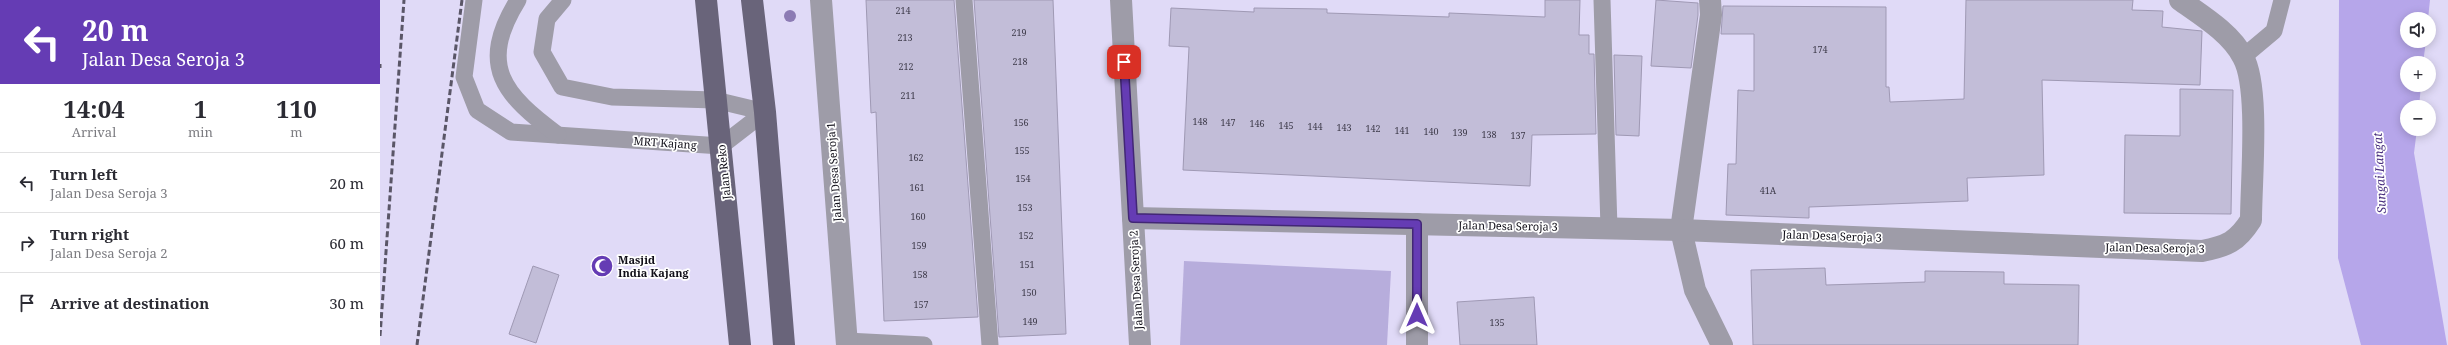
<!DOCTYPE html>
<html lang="en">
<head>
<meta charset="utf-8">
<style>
  :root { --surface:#fff; --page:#f2f2f3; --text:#2b2b33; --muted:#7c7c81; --line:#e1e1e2 }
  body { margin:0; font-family:"Noto Serif",serif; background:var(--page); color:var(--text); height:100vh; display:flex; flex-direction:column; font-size:15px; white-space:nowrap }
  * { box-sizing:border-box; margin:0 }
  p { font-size:13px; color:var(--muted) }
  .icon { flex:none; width:22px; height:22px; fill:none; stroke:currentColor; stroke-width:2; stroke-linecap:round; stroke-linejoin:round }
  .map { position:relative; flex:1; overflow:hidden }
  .sheet { display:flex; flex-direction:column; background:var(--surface); width:380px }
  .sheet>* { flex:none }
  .guide { background:#653cb4; color:#fff; overflow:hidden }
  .fabs { position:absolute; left:2020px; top:12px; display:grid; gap:8px }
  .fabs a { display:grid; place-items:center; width:36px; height:36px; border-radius:50%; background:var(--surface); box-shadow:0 2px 10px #0003; font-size:20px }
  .pin { position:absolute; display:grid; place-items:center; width:34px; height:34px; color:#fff; margin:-17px; border-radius:8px; box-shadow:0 2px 6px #0006 }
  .me { position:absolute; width:44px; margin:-22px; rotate:0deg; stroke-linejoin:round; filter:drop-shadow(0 0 3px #0008) }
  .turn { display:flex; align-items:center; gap:14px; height:84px; padding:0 16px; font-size:18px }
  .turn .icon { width:52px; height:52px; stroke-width:2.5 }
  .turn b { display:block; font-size:28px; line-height:34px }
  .eta { display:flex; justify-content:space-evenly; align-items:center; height:68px; text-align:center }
  .eta b { font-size:24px; font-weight:700; line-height:28px }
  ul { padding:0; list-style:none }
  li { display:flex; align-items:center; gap:12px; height:60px; padding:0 16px; border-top:1px solid var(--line) }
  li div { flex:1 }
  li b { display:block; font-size:15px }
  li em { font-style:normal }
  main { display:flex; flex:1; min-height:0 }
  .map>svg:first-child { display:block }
  .green { fill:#b7addc }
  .water { fill:#b6a6ea }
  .building { fill:#c2bdd8; stroke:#9f99b4 }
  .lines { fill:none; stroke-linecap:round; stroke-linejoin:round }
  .lane { stroke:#9e9ca8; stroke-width:17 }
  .street { stroke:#9e9ca8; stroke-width:22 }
  .primary { stroke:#69647a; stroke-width:22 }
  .rail { stroke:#5a5667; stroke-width:3; stroke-dasharray:6 3; stroke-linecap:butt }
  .tree { fill:#8c7bb4 }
  .route-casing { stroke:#422775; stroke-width:10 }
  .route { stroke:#653cb4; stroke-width:7 }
  .labels { text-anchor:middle; stroke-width:3.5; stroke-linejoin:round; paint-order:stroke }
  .number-label { font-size:9px; fill:#3d3a49 }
  .street-label { font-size:11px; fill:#110f19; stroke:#fff }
  .poi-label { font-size:11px; font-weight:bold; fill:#110f19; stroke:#fff; text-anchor:start }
  .water-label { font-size:12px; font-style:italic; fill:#49307f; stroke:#fff }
</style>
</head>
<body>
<main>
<section class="sheet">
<div class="guide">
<div class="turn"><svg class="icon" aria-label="left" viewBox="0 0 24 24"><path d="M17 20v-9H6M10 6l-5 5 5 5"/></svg><div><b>20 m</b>Jalan Desa Seroja 3</div></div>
</div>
<div class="eta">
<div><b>14:04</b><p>Arrival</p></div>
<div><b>1</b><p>min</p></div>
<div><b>110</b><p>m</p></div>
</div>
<ul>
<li><svg class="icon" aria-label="left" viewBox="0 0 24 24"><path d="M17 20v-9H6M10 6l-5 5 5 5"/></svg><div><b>Turn left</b><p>Jalan Desa Seroja 3</p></div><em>20 m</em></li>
<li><svg class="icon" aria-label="right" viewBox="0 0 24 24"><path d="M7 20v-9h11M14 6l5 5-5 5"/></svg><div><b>Turn right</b><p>Jalan Desa Seroja 2</p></div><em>60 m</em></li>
<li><svg class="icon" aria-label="arrive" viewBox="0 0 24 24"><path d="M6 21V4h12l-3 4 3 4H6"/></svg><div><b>Arrive at destination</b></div><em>30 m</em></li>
</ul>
</section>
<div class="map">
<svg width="2068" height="345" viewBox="0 0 2068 345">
  <rect width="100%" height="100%" fill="#e0daf7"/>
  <!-- green -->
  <path class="green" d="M 804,261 L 1011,271 L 1007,345 L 800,345 Z"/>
  <!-- water -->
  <path class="water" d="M 1959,0 L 2050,0 L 2048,19 L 2027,19 L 2027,41 L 2046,41 L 2043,63 L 2027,63 L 2027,85 L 2041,85 L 2039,107 L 2027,107 L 2027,129 L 2037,129 L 2034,153 L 2067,345 L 1981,345 L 1958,258 Z"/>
  <!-- building -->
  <g class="building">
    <path d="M 486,0 L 574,0 L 598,317 L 504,321 L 496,112 L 491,113 Z"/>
    <path d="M 594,0 L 673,0 L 686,334 L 619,337 Z"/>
    <path d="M 1165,0 L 1200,0 L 1199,35 L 1209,35 L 1209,54 L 1214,54 L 1216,134 L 1152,135 L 1150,186 L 803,170 L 809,47 L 789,46 L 791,8 L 874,12 L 874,8 L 947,9 L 947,13 L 1069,17 L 1069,13 L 1165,17 Z"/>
    <path d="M 1276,0 L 1318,3 L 1318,15 L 1311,68 L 1271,66 Z"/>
    <path d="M 1586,0 L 1753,0 L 1752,10 L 1783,11 L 1782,27 L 1822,31 L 1820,85 L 1662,80 L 1664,175 L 1587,178 L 1588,201 L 1429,207 L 1429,218 L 1346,215 L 1348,164 L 1356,164 L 1358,90 L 1374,91 L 1374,34 L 1341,34 L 1343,6 L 1506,7 L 1506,87 L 1509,87 L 1510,102 L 1584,99 Z"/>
    <path d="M 1234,55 L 1262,56 L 1259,136 L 1236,135 Z"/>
    <path d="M 1800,89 L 1853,90 L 1851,214 L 1744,213 L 1745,135 L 1800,136 Z"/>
    <path d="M 153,266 L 179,275 L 156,343 L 129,334 Z"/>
    <path d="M 1445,268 L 1446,285 L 1545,282 L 1545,271 L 1624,272 L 1624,284 L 1699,285 L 1698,345 L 1373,345 L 1371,270 Z"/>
    <path d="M 1154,297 L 1157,345 L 1080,345 L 1077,302 Z"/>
  </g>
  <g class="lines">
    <!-- lane -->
    <g class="lane">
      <path d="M 94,0 L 84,77 L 97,110 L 131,132 L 341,146 L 385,112"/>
      <path d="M 138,0 C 97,66 124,95 178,135"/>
      <path d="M 183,0 L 167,19 L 162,52 L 182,87 L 232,97 L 335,100 L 385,112"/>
      <path d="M 584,0 L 610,345"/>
      <path d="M 1222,0 L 1229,228"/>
      <path d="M 1863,57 L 1894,31 L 1902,0"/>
      <path d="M 467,341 L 544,345"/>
    </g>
    <!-- street -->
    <g class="street">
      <path d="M 441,0 L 467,345"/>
      <path d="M 741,0 L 760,345"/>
      <path d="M 1330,0 L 1331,15 L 1301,230 L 1315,290 L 1342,345"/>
      <path d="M 753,218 L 1301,230 L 1822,251 C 1847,246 1857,242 1871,220 C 1871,182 1880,87 1863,57 C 1851,33 1821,15 1800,0"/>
      <path d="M 1037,224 L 1037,345"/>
    </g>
    <!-- primary -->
    <g class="primary">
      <path d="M 326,0 L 360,345"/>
      <path d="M 372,0 L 385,112 L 404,345"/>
    </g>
    <!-- rail -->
    <g class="rail">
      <path d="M 0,64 L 0,68"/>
      <path d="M 0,336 L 24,0"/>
      <path d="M 37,345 L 82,0"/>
    </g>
  </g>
  <!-- trees -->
  <circle class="tree" cx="410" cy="16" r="6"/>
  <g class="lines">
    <!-- route casing -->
    <g class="route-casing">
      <path id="route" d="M 744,62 L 753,218 L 1037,224 L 1037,315"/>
    </g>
    <!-- route -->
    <use href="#route" class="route"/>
  </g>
  <!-- icons -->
  <defs>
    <g id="mosque-disc" transform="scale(1.15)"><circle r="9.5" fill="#653cb4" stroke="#fff"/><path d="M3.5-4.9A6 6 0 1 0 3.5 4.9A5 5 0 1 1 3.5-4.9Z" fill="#fff"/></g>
  </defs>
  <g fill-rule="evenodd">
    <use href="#mosque-disc" x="222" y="266"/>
  </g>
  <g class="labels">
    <!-- number labels -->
    <g class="number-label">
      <text x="523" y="14">214</text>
      <text x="639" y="36">219</text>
      <text x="525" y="41">213</text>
      <text x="1440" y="53">174</text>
      <text x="640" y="65">218</text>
      <text x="526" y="70">212</text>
      <text x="528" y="99">211</text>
      <text x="820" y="125">148</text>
      <text x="641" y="126">156</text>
      <text x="848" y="126">147</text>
      <text x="877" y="127">146</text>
      <text x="906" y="129">145</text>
      <text x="935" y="130">144</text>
      <text x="964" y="131">143</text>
      <text x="993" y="132">142</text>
      <text x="1022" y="134">141</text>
      <text x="1051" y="135">140</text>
      <text x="1080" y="136">139</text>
      <text x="1109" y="138">138</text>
      <text x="1138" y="139">137</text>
      <text x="642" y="154">155</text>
      <text x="536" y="161">162</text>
      <text x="643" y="182">154</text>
      <text x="537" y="191">161</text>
      <text x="1388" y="194">41A</text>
      <text x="645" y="211">153</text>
      <text x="538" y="220">160</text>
      <text x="646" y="239">152</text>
      <text x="539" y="249">159</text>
      <text x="647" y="268">151</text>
      <text x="540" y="278">158</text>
      <text x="649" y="296">150</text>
      <text x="541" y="308">157</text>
      <text x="650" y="325">149</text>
      <text x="1117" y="326">135</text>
    </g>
    <!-- street labels -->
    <g class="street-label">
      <text transform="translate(285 143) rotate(4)" y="4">MRT Kajang</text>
      <text transform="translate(344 172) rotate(-96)" y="4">Jalan Reko</text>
      <text transform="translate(454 172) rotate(-94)" y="4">Jalan Desa Seroja 1</text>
      <text transform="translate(1128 226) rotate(1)" y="4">Jalan Desa Seroja 3</text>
      <text transform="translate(1452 236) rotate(2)" y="4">Jalan Desa Seroja 3</text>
      <text transform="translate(1775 248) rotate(1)" y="4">Jalan Desa Seroja 3</text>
      <text transform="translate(756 280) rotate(-93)" y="4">Jalan Desa Seroja 2</text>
    </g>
    <!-- poi labels -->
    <g class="poi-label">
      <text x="238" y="264">Masjid<tspan x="238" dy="13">India Kajang</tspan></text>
    </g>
    <!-- water labels -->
    <g class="water-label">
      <text transform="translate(2000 173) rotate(-93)" y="4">Sungai Langat</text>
    </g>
  </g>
</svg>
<div class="fabs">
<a><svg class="icon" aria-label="sound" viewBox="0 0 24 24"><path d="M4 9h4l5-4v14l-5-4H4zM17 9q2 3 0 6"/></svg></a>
<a>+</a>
<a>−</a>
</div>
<div class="pin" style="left:744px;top:62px;background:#d93025"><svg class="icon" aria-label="arrive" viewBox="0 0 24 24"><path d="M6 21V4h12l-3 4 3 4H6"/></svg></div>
<svg class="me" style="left:1037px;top:315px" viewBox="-20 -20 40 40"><path d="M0-17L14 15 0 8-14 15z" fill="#653cb4" stroke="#fff" stroke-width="4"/></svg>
</div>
</main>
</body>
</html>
